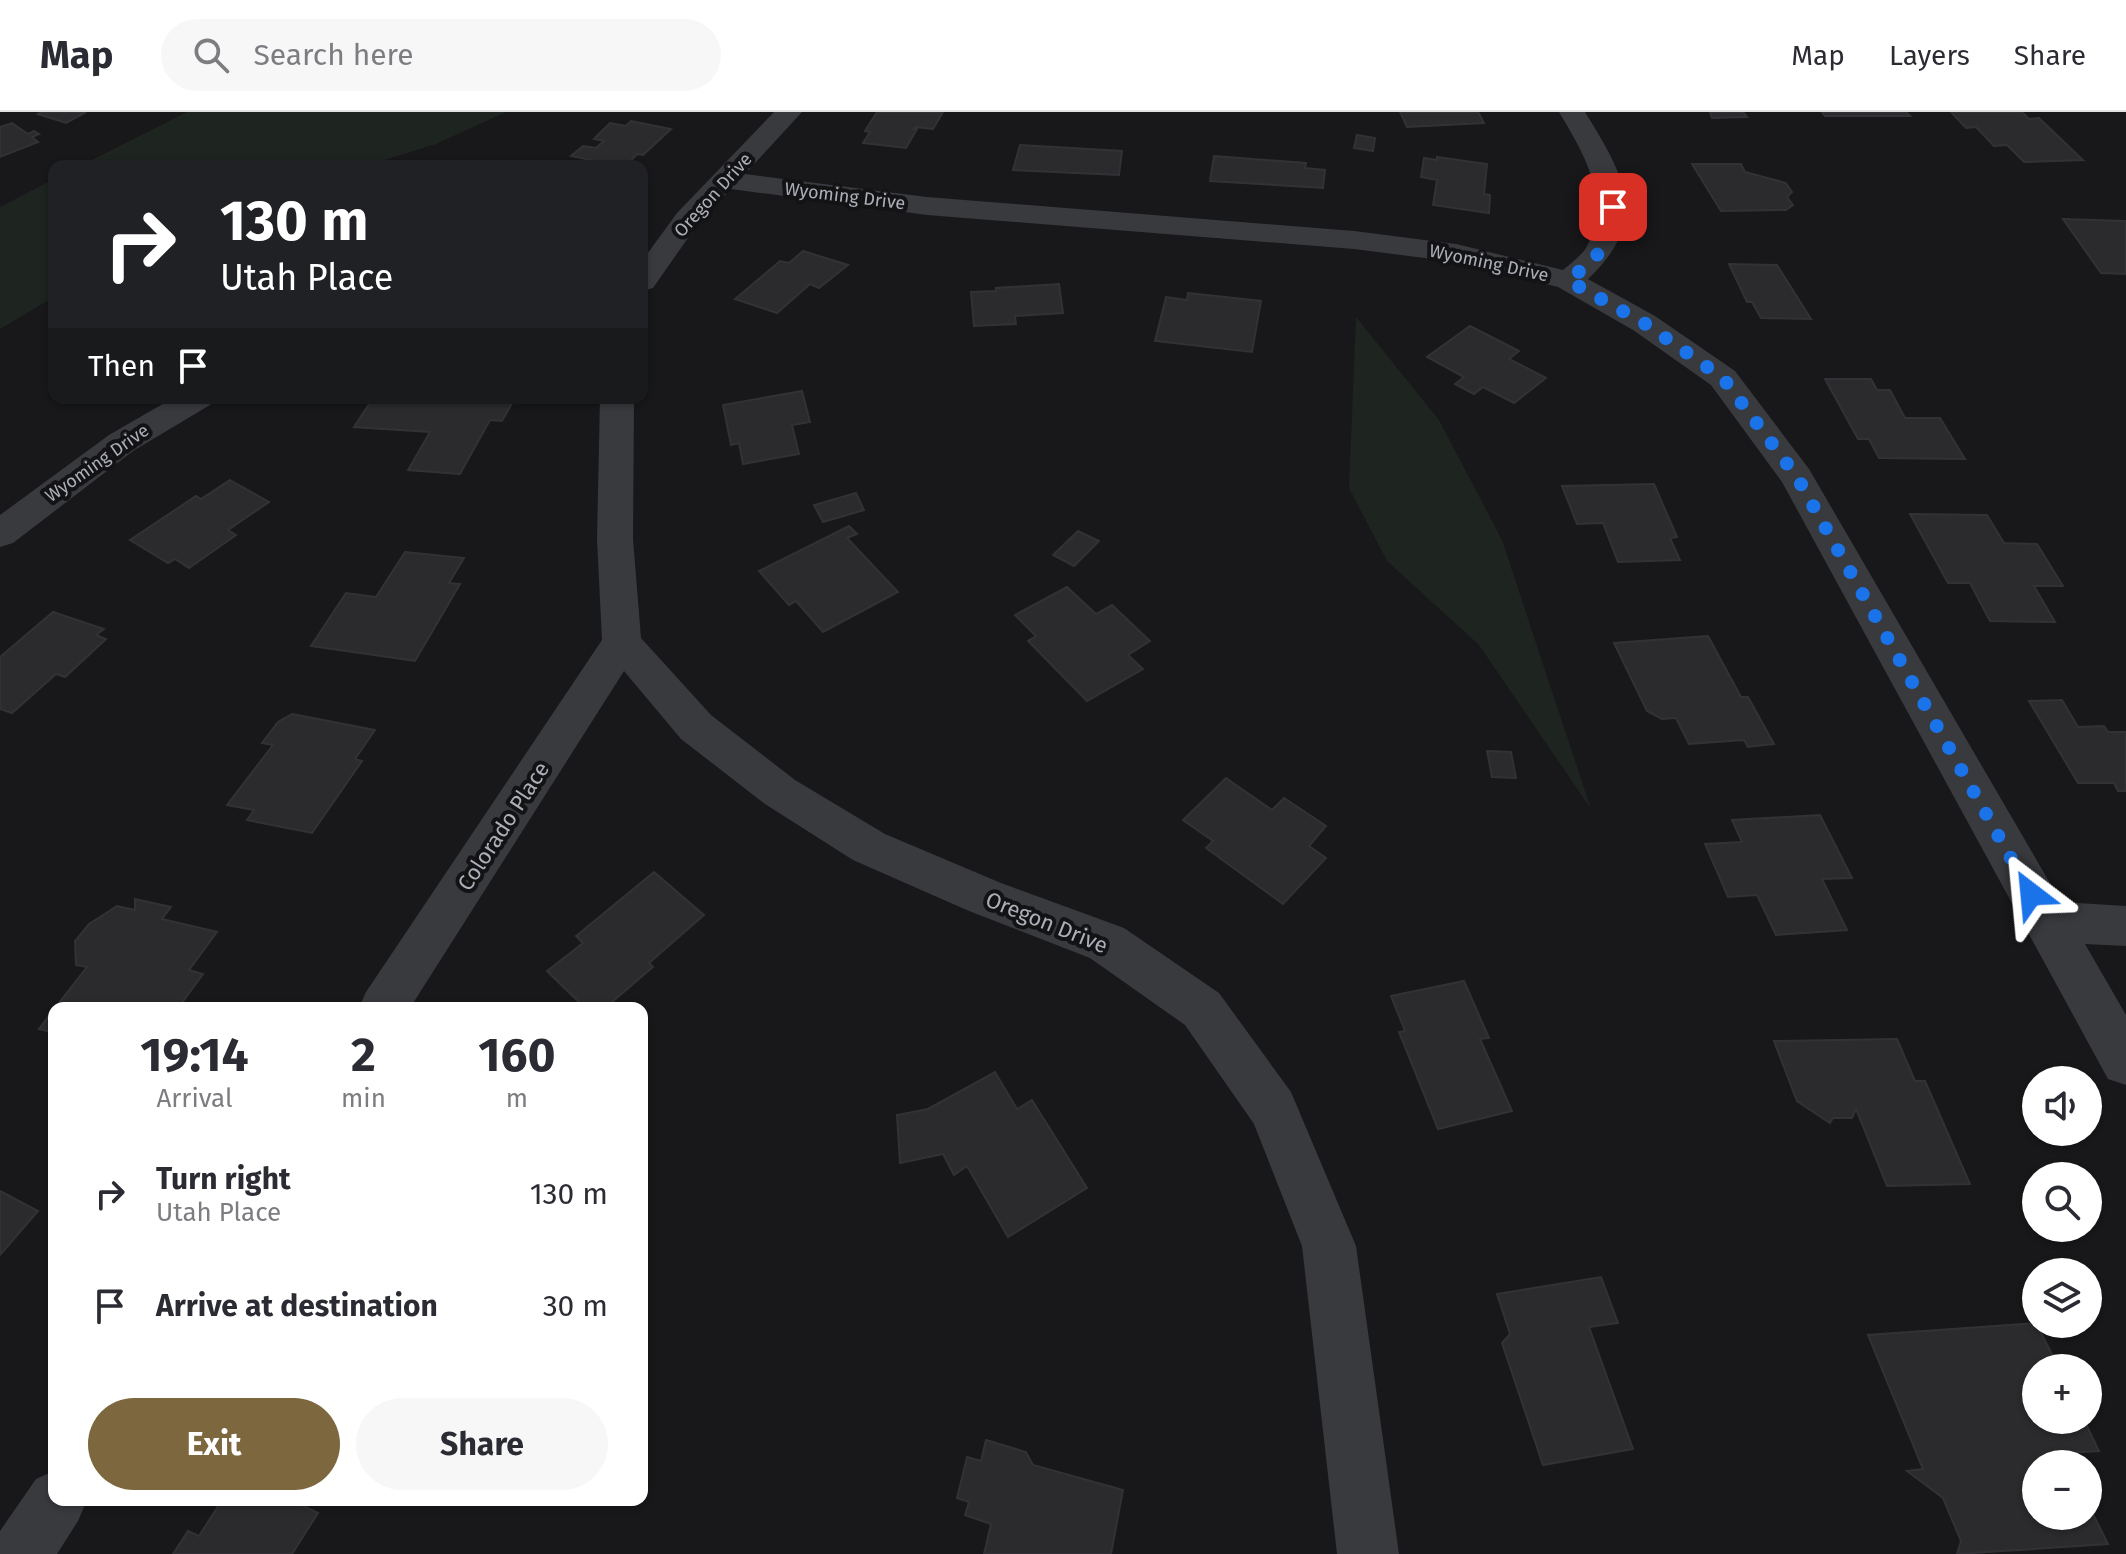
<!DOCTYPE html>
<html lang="en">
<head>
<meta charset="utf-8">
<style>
  :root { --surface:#fff; --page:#f7f7f7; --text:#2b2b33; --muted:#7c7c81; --line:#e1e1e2; --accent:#7c673e }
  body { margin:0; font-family:"Fira Sans",sans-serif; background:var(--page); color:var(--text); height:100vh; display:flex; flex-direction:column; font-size:30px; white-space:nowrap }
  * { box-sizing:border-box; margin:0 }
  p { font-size:26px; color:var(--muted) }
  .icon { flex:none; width:44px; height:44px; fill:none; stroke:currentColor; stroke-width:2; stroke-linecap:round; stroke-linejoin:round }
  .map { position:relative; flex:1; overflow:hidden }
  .details { position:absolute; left:48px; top:890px; width:600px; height:504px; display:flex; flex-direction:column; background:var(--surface); border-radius:16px; box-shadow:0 2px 6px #0004 }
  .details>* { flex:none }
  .top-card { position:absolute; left:48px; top:48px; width:600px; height:244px; border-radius:16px; box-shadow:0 2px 6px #0004; background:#202124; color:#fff; overflow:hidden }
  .controls { position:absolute; left:2022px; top:954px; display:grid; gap:16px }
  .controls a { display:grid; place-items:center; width:80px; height:80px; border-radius:50%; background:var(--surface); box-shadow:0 2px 6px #0004; font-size:40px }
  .pin { position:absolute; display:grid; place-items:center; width:68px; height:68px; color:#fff; margin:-34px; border-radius:16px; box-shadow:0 4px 12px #0006 }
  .me { position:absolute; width:88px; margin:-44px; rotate:331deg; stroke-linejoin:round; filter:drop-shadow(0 0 6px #0008) }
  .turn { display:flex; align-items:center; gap:28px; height:168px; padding:0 40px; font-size:36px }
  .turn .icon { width:104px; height:104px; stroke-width:2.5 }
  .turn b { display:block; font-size:56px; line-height:68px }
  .then { display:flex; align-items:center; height:76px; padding:0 40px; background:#0003; gap:16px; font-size:30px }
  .eta { display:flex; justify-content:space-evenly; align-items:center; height:136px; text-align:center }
  .eta b { font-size:48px; font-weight:700; line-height:56px }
  .primary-button { display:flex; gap:16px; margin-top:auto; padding:16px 40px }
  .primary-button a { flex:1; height:92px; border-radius:48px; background:var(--accent); color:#fff; font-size:32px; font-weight:700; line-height:92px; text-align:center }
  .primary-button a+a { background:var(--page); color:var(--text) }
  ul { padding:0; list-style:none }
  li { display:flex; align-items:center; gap:24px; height:112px; padding:0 40px }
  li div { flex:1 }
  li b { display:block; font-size:30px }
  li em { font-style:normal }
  header { display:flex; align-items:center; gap:48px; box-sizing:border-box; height:112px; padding:0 40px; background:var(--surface); border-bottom:2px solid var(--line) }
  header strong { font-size:38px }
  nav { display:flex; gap:44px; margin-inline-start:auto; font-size:28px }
  .search { width:560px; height:72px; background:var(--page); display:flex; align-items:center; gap:20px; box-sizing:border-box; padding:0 28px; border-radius:44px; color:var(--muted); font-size:30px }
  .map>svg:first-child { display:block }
  .green { fill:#1e2420 }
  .building { fill:#2b2b2e; stroke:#323236; stroke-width:2 }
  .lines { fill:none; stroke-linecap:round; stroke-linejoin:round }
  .minor { fill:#393a3e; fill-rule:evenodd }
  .route { stroke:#1a73e8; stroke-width:14; stroke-dasharray:0 25.2 }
  .labels { text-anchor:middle; stroke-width:8; stroke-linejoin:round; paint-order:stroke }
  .far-street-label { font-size:18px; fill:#acafb8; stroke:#131315 }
  .street-label { font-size:22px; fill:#acafb8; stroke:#131315 }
</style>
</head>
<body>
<header>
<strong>Map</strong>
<div class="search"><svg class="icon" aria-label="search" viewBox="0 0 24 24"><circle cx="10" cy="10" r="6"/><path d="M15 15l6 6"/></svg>Search here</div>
<nav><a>Map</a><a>Layers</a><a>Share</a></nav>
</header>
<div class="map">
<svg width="2126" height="1442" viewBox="0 0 2126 1442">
  <rect width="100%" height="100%" fill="#18181a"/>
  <!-- green -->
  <g class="green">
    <path d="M 187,0 L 506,0 L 436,32 L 365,54 L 80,54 Z"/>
    <path d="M 54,67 L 54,185 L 0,217 L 0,95 Z"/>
    <path d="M 1356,205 L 1439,308 L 1502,428 L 1591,697 L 1479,533 L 1387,449 L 1349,376 Z"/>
  </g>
  <!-- building -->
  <g class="building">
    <path d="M 42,0 L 86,0 L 66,11 L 38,2 Z"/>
    <path d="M 877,0 L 943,0 L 933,17 L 915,15 L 913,17 L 917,17 L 906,36 L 863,31 L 870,20 L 865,19 Z"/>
    <path d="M 1400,0 L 1478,0 L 1484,11 L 1407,15 Z"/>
    <path d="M 1710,0 L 1743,0 L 1747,5 L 1712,6 Z"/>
    <path d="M 1822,0 L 1906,0 L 1910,4 L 1825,4 Z"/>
    <path d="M 1951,0 L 2022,0 L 2029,7 L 2039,6 L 2083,48 L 2024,50 L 2007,33 L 1994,34 L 1976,15 L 1966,16 Z"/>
    <path d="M 631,9 L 671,17 L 643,43 L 637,42 L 626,54 L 604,54 L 606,51 L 571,44 L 583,34 L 596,36 L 604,29 L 594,27 L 610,11 L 626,14 Z"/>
    <path d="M 12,11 L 28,22 L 34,19 L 39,22 L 32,25 L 38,30 L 0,45 L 0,15 Z"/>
    <path d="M 1357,23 L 1375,26 L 1373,39 L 1354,36 Z"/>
    <path d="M 1020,33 L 1122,39 L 1119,63 L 1013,58 Z"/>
    <path d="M 1214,44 L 1306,51 L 1305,56 L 1325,58 L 1323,76 L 1210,69 Z"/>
    <path d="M 1437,45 L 1487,52 L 1484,82 L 1490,83 L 1489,101 L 1433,93 L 1437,68 L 1421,65 L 1424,46 L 1437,48 Z"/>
    <path d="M 1692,52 L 1741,52 L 1745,60 L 1786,71 L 1792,80 L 1787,85 L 1793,93 L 1786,98 L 1721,99 Z"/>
    <path d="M 2063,107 L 2126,109 L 2126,162 L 2101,161 Z"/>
    <path d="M 803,139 L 848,153 L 819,176 L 810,172 L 777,201 L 735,187 L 780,149 L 789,151 Z"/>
    <path d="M 1729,152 L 1777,153 L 1811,207 L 1761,206 L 1752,190 L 1747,190 Z"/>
    <path d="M 1059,172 L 1063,201 L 1015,204 L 1016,212 L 974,214 L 971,180 L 996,179 L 996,176 Z"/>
    <path d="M 1188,181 L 1261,189 L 1252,240 L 1155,229 L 1166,185 L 1187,188 Z"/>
    <path d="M 1470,214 L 1519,239 L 1509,247 L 1546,266 L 1514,291 L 1483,275 L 1474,282 L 1455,272 L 1464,265 L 1427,245 Z"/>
    <path d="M 1825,267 L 1871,267 L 1877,278 L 1890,278 L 1905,306 L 1940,306 L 1965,347 L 1879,346 L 1869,327 L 1858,327 Z"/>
    <path d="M 802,279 L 810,310 L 792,313 L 799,342 L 743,352 L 739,331 L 731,333 L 723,293 Z"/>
    <path d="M 373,286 L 515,286 L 502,309 L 490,308 L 460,362 L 408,358 L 430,320 L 354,315 Z"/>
    <path d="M 230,368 L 269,390 L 228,418 L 236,423 L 189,456 L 175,447 L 168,451 L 130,428 L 196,384 L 201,387 Z"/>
    <path d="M 1654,372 L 1677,425 L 1670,426 L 1680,448 L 1618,450 L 1603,411 L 1577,412 L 1562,374 Z"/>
    <path d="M 856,381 L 864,398 L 823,410 L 814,393 Z"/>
    <path d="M 1910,402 L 1987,403 L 2004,431 L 2037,432 L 2063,474 L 2034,474 L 2055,510 L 1990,509 L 1970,471 L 1948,471 Z"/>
    <path d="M 849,414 L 857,422 L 847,426 L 898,480 L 823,520 L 796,489 L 789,493 L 759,459 Z"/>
    <path d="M 1078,419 L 1099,429 L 1074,454 L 1053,443 Z"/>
    <path d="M 405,440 L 464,446 L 449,471 L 460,472 L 415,549 L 311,534 L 346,481 L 376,485 Z"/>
    <path d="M 1067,475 L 1096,502 L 1112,493 L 1150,529 L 1128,543 L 1143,557 L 1087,589 L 1028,529 L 1036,524 L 1015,503 Z"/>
    <path d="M 53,500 L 104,517 L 96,523 L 106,527 L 65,565 L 56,562 L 12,601 L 0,597 L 0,545 Z"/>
    <path d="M 1708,524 L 1741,585 L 1748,585 L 1774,632 L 1748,635 L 1744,628 L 1689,632 L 1676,606 L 1662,607 L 1647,599 L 1614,531 Z"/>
    <path d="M 2062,588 L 2078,615 L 2104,614 L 2108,620 L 2126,620 L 2126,679 L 2118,679 L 2114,671 L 2078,671 L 2029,589 Z"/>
    <path d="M 292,602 L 375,618 L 355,647 L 362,649 L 312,721 L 247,708 L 254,698 L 227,693 L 273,633 L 262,631 L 278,610 Z"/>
    <path d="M 1487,639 L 1511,640 L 1516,666 L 1492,665 Z"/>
    <path d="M 1226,666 L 1272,698 L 1284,686 L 1326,714 L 1309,734 L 1326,746 L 1283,792 L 1206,736 L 1213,729 L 1183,708 Z"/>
    <path d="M 1820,703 L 1852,766 L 1822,767 L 1847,818 L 1776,823 L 1757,783 L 1728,785 L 1705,732 L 1742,730 L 1732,708 Z"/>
    <path d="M 654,760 L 704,803 L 649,851 L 653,855 L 605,896 L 585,896 L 547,859 L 583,831 L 576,824 Z"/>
    <path d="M 135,787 L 171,795 L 162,807 L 217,820 L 189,858 L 203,862 L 178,896 L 55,896 L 87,855 L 76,853 L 75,829 L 89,812 L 117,794 L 135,798 Z"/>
    <path d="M 1464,869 L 1489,926 L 1480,927 L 1512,999 L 1438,1017 L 1399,920 L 1405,919 L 1391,884 Z"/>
    <path d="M 54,897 L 54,921 L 39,917 Z"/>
    <path d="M 1897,927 L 1915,969 L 1925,969 L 1970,1072 L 1887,1074 L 1856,997 L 1852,1006 L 1833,1006 L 1830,1011 L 1797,989 L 1774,929 Z"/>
    <path d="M 995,960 L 1017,997 L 1032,988 L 1087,1076 L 1008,1125 L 967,1054 L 954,1063 L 943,1042 L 900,1051 L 897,1003 L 928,997 Z"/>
    <path d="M 0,1079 L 38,1099 L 0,1143 Z"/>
    <path d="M 1601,1165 L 1618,1211 L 1589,1215 L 1633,1337 L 1543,1353 L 1502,1231 L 1510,1222 L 1497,1182 Z"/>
    <path d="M 2036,1211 L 2059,1256 L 2036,1256 L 2036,1308 L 2084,1308 L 2099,1339 L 2064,1341 L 2069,1352 L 2036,1352 L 2036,1404 L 2088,1404 L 2088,1392 L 2108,1432 L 1957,1442 L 1961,1429 L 1943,1386 L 1907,1359 L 1923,1357 L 1868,1223 Z"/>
    <path d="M 986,1328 L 1026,1340 L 1033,1353 L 1123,1378 L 1111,1442 L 984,1442 L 991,1412 L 965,1403 L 969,1390 L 957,1386 L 967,1345 L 981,1349 Z"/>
    <path d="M 222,1388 L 291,1388 L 318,1401 L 292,1442 L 173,1442 L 188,1419 L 199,1424 Z"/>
  </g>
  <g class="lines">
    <!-- minor -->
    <g class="minor">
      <path d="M 774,0 L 802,0 L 745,62 L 927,85 L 1354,119 L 1456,132 L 1563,158 C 1570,152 1581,144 1586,136 C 1612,87 1584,42 1559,0 L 1585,0 C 1624,63 1651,108 1588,167 L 1655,204 L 1735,259 L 1809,357 L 2061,790 L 2126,794 L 2126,834 L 2085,832 L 2126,903 L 2126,973 L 2108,967 L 1782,370 L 1711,273 L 1633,218 L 1558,175 L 1456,150 L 1354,137 L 927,103 L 731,77 L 697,113 L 653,176 L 642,179 L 642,149 L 677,101 Z"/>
      <path d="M 173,286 L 215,286 L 210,293 L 133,339 L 13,431 L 0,435 L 0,403 L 109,323 Z"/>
      <path d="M 600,286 L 634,286 L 633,427 L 641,526 L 711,603 L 795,668 L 885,722 L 1001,771 L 1124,816 L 1219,881 L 1291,980 L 1356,1134 L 1399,1442 L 1337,1442 L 1302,1134 L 1254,1012 L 1185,913 L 1090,846 L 969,799 L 853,748 L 765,692 L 681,627 L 624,559 L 410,896 L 359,896 L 366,880 L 602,528 L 597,427 Z"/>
      <path d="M 54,1359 L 54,1388 L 87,1388 L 78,1409 L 57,1442 L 0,1442 L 0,1419 L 36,1367 Z"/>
    </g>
  </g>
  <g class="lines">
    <!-- route -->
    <path class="route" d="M 1613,95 L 1599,141 L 1569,169 L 1644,211 L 1723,266 L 1797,365 L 2031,782"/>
  </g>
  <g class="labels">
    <!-- far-street labels -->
    <g class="far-street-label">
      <text transform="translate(713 83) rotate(-48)" y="6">Oregon Drive</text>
      <text transform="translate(845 84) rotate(7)" y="6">Wyoming Drive</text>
      <text transform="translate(1489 151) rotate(12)" y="6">Wyoming Drive</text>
      <text transform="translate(97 351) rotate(-35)" y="6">Wyoming Drive</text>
    </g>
    <!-- street labels -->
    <g class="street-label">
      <text transform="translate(503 714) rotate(-57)" y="8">Colorado Place</text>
      <text transform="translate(1047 810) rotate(22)" y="8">Oregon Drive</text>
    </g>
  </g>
</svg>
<div class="controls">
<a><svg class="icon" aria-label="sound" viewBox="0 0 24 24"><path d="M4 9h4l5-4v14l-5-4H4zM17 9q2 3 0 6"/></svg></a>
<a><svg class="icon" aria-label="search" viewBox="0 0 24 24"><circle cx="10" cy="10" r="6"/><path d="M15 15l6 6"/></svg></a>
<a><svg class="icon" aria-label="layers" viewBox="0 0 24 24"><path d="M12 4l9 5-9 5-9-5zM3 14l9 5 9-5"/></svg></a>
<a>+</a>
<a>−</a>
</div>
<div class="pin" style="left:1613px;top:95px;background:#d93025"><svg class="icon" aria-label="arrive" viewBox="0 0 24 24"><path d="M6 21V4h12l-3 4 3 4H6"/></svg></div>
<svg class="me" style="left:2031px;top:782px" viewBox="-20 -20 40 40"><path d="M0-17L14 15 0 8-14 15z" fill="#1a73e8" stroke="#fff" stroke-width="4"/></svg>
<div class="top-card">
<div class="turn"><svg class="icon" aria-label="right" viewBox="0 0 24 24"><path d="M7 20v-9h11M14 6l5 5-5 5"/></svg><div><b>130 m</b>Utah Place</div></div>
<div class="then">Then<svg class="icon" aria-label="arrive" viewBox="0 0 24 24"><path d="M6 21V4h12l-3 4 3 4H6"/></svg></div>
</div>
<section class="details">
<div class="eta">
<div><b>19:14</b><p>Arrival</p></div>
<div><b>2</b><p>min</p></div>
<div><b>160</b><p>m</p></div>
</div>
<ul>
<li><svg class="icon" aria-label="right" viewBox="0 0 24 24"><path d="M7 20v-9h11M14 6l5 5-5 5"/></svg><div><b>Turn right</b><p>Utah Place</p></div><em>130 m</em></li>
<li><svg class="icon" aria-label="arrive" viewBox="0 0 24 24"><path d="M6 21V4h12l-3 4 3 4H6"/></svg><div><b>Arrive at destination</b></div><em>30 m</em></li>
</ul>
<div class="primary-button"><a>Exit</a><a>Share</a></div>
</section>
</div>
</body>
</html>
